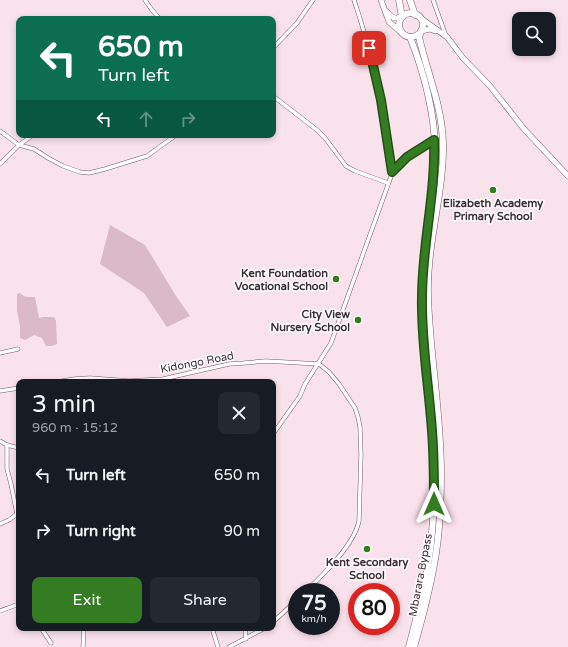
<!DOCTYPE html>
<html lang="en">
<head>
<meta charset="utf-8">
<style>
  :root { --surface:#171b24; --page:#242831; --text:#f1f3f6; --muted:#9ea1a6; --accent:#347c22 }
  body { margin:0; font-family:"Varela Round",sans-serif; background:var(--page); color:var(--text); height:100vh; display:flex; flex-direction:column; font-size:15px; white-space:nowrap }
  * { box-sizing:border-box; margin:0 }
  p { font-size:13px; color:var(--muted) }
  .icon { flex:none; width:22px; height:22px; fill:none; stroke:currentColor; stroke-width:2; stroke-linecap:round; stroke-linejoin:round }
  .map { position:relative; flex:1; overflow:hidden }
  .drawer { position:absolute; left:16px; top:379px; width:260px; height:252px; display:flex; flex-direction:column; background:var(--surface); border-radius:8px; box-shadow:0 2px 6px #0003 }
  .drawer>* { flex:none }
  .banner { position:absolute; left:16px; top:16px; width:260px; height:122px; border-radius:8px; box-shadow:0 2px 6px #0003; background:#0b6e4f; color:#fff; overflow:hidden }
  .buttons { position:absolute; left:512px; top:12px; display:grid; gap:8px }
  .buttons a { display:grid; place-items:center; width:44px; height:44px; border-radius:8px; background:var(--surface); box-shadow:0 2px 6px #0003; font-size:20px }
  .speed { position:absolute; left:288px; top:583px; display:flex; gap:8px; font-size:20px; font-weight:700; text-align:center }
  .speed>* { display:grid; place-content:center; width:52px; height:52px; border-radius:50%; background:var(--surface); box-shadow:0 2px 6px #0003; line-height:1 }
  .speed small { font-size:10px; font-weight:400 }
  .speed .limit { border:6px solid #d22; background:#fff; color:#111 }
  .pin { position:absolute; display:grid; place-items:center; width:34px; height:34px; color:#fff; margin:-17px; border-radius:8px; box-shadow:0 2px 6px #0006 }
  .me { position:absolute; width:44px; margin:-22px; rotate:0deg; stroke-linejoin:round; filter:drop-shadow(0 0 3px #0008) }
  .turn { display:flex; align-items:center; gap:14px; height:84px; padding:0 16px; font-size:18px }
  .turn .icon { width:52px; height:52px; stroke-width:2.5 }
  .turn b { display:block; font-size:28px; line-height:34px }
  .lanes { display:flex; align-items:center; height:38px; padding:0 16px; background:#0003; justify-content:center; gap:20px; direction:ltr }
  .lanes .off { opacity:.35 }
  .round { display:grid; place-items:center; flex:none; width:42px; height:42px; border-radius:8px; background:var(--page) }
  .summary { display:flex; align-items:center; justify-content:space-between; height:68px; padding:0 16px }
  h1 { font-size:24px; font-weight:600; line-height:30px }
  .cta { display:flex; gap:8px; margin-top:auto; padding:8px 16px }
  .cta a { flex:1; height:46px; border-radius:8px; background:var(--accent); color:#fff; font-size:16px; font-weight:600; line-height:46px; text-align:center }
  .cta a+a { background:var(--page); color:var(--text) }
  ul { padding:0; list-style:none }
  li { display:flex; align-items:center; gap:12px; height:56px; padding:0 16px }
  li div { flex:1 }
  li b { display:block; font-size:15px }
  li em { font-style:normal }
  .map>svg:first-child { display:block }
  .green { fill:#dbb9c8 }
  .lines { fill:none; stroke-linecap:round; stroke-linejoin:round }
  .minor-casing { stroke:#795766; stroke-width:4.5 }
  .secondary-casing { stroke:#795766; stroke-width:6 }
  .trunk-casing { stroke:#795766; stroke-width:7 }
  .minor { stroke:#fff; stroke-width:3.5 }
  .secondary { stroke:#fff; stroke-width:5 }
  .trunk { stroke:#fff; stroke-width:6 }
  .route-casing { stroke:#225116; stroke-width:10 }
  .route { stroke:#347c22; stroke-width:7 }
  .poi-dot { fill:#347c22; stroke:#fff; stroke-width:1.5 }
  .labels { text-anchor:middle; stroke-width:3; stroke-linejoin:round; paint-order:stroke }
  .poi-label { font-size:11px; font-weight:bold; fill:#3f3037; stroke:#fff }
  .street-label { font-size:11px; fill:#3f3037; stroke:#fff }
</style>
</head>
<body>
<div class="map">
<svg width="568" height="647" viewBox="0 0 568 647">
  <rect width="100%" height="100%" fill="#fae2ec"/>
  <!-- green -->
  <g class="green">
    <path d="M 110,225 L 145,245 L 176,296 L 190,316 L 167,327 L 144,293 L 100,264 Z"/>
    <path d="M 20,293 C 25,298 29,297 35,297 L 39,318 C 44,316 49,318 54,317 L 56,321 L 57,344 L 52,346 L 46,346 L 42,338 L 34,335 L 25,340 L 20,338 L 20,326 L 17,311 L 17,294 Z"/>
  </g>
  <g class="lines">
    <!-- minor casing -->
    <g class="minor-casing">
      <g id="minor">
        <path d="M 145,0 L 152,10 L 160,19"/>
        <path d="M 354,0 C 373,56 385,113 393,171"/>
        <path d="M 433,0 L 446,36"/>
        <path d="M 273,48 L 297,23 L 313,0"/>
        <path d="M 273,96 L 317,130 L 325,138 L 346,166 L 355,171 L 388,183"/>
        <path d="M 0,131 L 19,145 L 34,149 L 48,158 L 63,166 L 80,172 L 89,173 L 105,169 L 147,156 L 176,135"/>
        <path d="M 0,164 L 19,145 L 33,135"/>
        <path d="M 0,353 L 18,349"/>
        <path d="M 57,382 L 74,379 L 90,378 L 129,381 L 163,379 L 229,364 L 244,363 L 266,361 L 319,364 L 329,372 L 339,384 L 355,408 L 358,417 L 360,427 L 361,454 L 359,521 C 354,545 323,575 305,592"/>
        <path d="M 0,391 L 19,388"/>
        <path d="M 273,434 L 300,396 L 305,384 L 331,343 L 393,171 L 407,157 L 434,140"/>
        <path d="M 0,441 L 7,445 L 19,448"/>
        <path d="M 0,524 L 9,520 L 17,514 L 11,484 L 7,469 L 7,445"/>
        <path d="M 0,611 L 19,604"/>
        <path d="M 273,622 L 297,600"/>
        <path d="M 41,628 L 51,643"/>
        <path d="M 212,628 L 218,647"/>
        <path d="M 245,628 L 246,639"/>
        <path d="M 83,647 L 84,628"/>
        <path d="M 229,647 L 265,628"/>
      </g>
    </g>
    <!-- secondary casing -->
    <g class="secondary-casing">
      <g id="secondary">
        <path d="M 381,0 L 389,22 L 402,33"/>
        <path d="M 387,12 C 391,18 395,19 402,17"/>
        <path d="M 419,17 L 447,37 L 463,58 L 490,86 L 524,129 L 568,176"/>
        <path d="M 421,31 L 430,29 L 435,31"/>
      </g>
    </g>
    <!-- trunk casing -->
    <g class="trunk-casing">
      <g id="trunk">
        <path d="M 399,0 L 402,17"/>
        <path d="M 410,0 L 415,15"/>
        <circle cx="411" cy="25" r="12"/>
        <path d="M 409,647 C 416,618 425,589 429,559 C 435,518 435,475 433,433 C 430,387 421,342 422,297 C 423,249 433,202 435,155 C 436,117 424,72 410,37"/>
        <path d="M 414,647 C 423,616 431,585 436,553 C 440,527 441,500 441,473 C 441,414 430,356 428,297 C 426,245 444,194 443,143 C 442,106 427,72 419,37 L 421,31"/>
      </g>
    </g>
    <!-- minor -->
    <use href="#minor" class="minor"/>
    <!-- secondary -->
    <use href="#secondary" class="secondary"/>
    <!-- trunk -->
    <use href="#trunk" class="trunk"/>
  </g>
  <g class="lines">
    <!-- route casing -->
    <g class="route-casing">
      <path id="route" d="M 369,48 L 381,100 L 392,172 L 407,157 L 434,140 C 436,193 422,245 422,297 C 421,342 429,387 432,431 C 434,455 434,479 434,504"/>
    </g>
    <!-- route -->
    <use href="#route" class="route"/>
  </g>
  <!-- markers -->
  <g class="poi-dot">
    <circle cx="493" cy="190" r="4"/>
    <circle cx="336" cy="279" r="4"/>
    <circle cx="358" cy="320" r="4"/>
    <circle cx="367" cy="549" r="4"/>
  </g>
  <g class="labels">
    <!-- poi labels -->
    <g class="poi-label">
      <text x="493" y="207">Elizabeth Academy<tspan x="493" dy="13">Primary School</tspan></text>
      <text x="328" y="277" text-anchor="end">Kent Foundation<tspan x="328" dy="13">Vocational School</tspan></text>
      <text x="350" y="318" text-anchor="end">City View<tspan x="350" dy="13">Nursery School</tspan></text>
      <text x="367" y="566">Kent Secondary<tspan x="367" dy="13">School</tspan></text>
    </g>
    <!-- street labels -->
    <g class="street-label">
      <text transform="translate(197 362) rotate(-11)" y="4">Kidongo Road</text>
      <text transform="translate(420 575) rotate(-79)" y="4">Mbarara Bypass</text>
    </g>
  </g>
</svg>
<div class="buttons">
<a><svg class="icon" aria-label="search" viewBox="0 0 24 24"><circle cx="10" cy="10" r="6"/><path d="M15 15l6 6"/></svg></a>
</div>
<div class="speed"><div>75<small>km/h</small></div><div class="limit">80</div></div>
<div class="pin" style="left:369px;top:48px;background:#d93025"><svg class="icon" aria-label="arrive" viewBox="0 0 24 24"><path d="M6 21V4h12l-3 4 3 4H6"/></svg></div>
<svg class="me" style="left:434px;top:504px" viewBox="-20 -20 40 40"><path d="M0-17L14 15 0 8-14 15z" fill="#347c22" stroke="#fff" stroke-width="4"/></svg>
<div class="banner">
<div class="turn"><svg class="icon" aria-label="left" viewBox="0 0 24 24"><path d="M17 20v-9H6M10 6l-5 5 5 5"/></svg><div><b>650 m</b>Turn left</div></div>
<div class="lanes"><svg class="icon" aria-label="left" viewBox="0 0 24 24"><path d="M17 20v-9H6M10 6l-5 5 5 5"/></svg><svg class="icon off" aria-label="ahead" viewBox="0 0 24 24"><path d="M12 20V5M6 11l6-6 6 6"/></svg><svg class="icon off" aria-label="right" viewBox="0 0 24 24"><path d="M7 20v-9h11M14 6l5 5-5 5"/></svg></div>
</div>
<section class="drawer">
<div class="summary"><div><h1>3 min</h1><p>960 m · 15:12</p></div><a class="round"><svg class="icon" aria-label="close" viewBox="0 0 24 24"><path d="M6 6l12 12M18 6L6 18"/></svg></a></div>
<ul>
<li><svg class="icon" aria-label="left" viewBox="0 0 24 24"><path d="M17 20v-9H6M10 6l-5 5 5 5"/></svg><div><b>Turn left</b></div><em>650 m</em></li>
<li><svg class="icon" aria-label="right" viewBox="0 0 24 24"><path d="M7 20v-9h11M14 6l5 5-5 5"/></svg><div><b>Turn right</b></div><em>90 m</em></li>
</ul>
<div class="cta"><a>Exit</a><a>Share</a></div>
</section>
</div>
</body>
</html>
